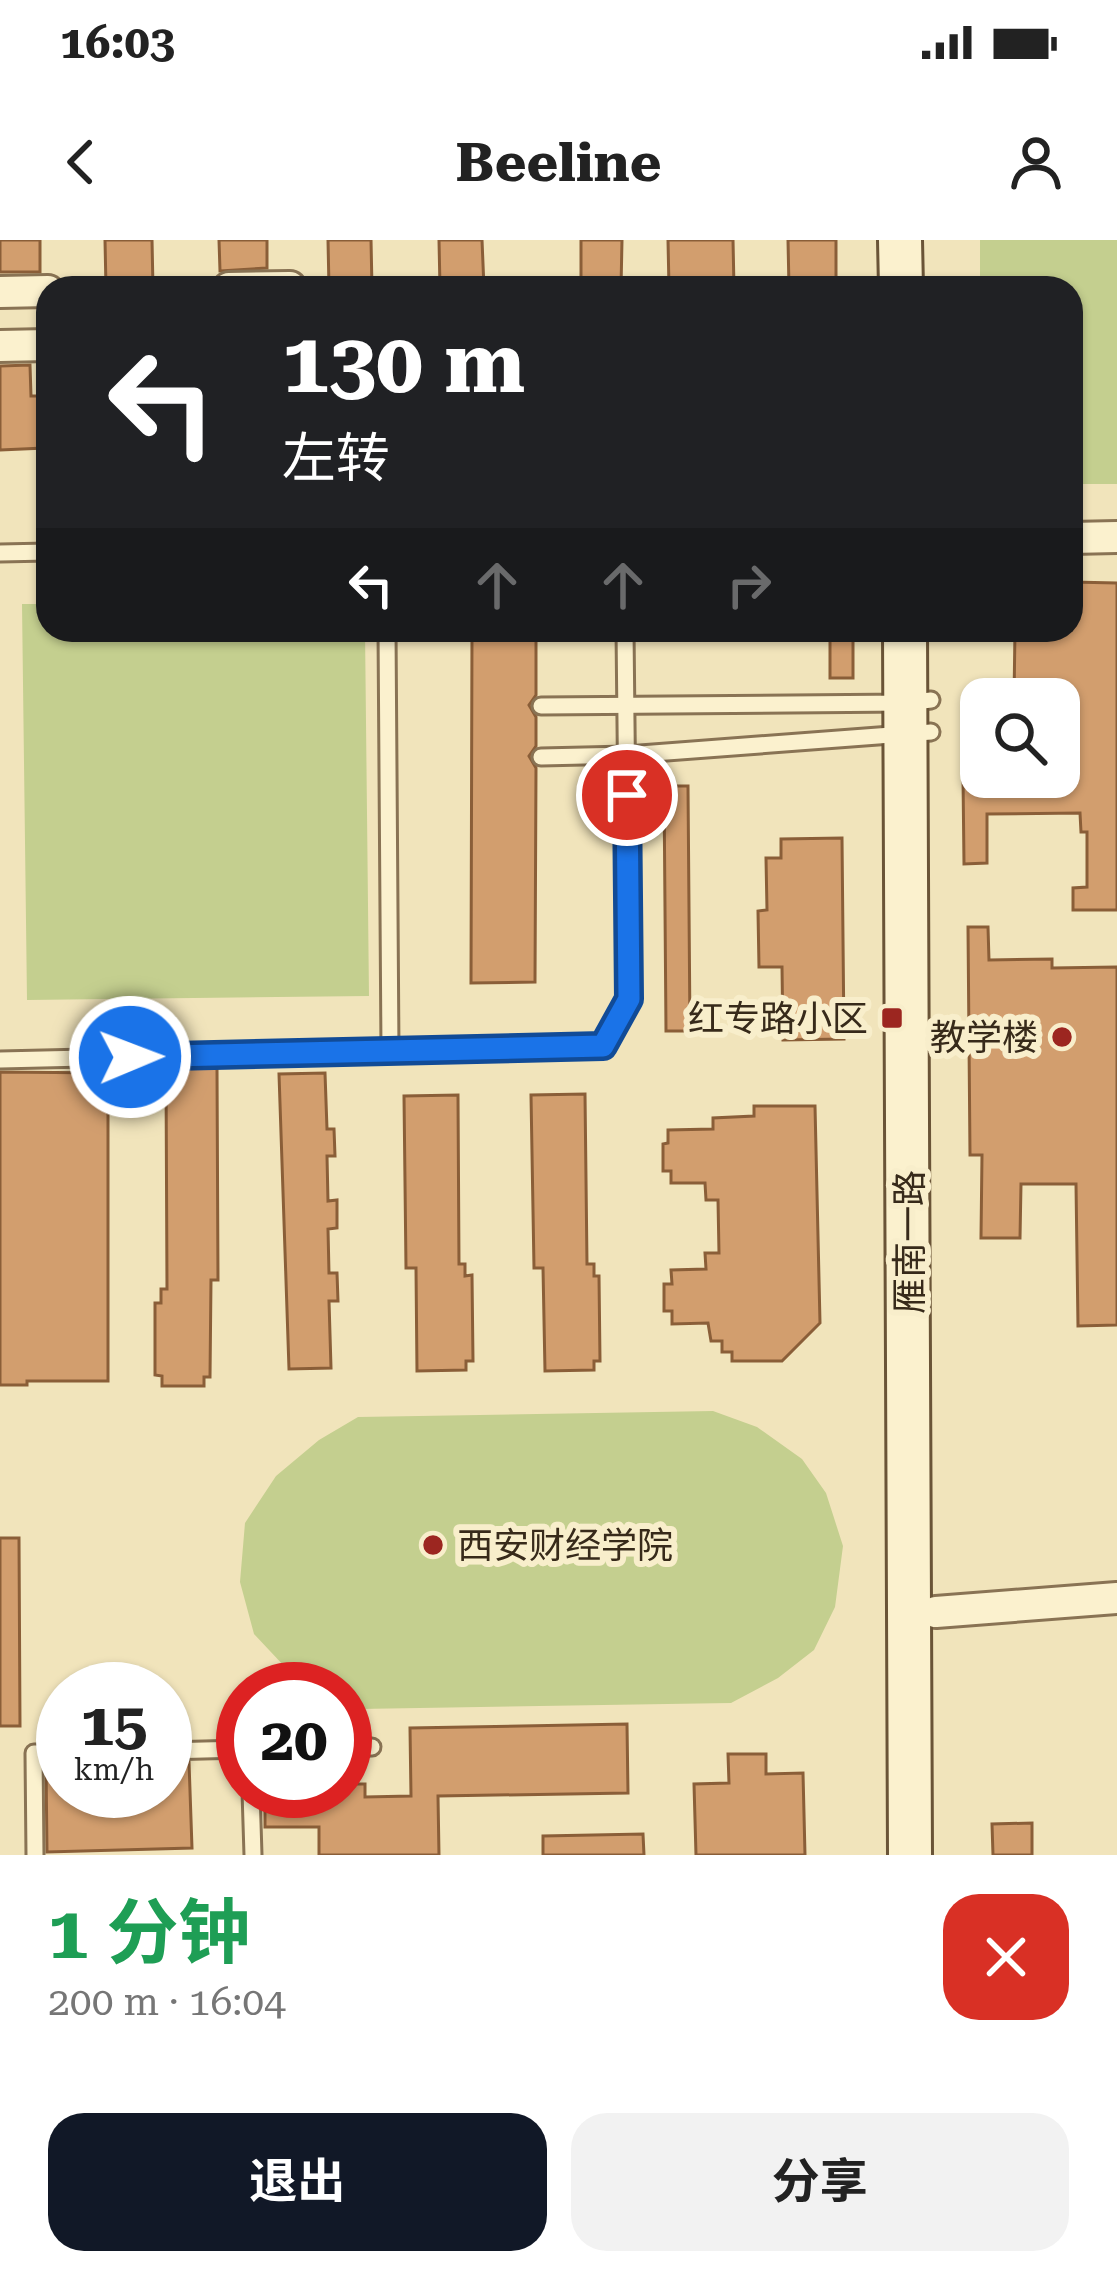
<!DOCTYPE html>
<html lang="zh">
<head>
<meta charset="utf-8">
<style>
  :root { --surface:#fff; --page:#f2f2f2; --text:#222; --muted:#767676; --accent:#111827 }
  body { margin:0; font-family:"Roboto Serif","Noto Sans SC",serif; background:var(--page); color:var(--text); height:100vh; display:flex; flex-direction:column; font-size:45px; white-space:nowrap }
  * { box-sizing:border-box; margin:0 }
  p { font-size:39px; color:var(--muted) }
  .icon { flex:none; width:66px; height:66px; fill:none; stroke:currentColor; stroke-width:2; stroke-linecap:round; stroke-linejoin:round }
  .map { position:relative; height:1615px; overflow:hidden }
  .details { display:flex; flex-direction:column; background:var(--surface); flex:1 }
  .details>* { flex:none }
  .banner { position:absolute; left:36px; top:36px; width:1047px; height:366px; border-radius:36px; box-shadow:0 3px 9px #0004; background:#202124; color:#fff; overflow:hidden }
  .buttons { position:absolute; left:960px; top:438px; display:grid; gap:24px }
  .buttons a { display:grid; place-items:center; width:120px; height:120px; border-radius:24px; background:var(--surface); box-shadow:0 3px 9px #0004; font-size:60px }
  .speed { position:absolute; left:36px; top:1422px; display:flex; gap:24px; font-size:60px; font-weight:700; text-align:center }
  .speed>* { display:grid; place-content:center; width:156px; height:156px; border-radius:50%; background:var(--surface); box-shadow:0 3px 9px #0004; line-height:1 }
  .speed small { font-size:30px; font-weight:400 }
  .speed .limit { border:18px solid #d22; background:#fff; color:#111 }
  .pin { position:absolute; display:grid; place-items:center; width:102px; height:102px; color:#fff; margin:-51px; border:6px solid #fff; border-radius:50%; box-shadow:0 3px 12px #0007 }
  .me { position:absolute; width:132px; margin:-66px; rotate:89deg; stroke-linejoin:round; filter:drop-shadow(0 0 9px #0008) }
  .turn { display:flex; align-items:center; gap:42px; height:252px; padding:0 48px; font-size:54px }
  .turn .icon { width:156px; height:156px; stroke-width:2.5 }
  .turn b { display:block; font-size:84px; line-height:102px }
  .lanes { display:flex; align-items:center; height:114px; padding:0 48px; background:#0003; justify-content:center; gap:60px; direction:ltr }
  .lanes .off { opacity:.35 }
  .round { display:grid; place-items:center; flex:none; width:126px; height:126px; border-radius:36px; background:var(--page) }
  .summary { display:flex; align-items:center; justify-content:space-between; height:204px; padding:0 48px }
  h1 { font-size:72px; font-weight:700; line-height:90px; color:#1e9e55 }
  .button { display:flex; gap:24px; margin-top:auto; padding:24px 48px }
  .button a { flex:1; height:138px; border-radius:36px; background:var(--accent); color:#fff; font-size:48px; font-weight:700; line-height:138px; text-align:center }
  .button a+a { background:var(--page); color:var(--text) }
  .status { display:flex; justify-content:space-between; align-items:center; height:84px; padding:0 60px; background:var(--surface); direction:ltr }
  .status svg { height:33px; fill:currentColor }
  header { display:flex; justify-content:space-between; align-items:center; height:156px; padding:0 48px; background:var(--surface); font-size:54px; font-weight:700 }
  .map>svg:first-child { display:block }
  .green { fill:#c4cf8f }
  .building { fill:#d29e6e; stroke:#8a5e38; stroke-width:3 }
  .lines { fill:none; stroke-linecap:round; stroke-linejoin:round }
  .service-casing { stroke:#897354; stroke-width:21 }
  .minor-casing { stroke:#897354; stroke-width:36 }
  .secondary-casing { stroke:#6a5437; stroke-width:48 }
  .service { stroke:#fbf1ce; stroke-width:15 }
  .minor { stroke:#fbf1ce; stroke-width:30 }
  .secondary { stroke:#fbf1ce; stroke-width:42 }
  .route-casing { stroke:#114b97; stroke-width:30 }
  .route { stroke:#1a73e8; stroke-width:21 }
  .poi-dot { fill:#9c2620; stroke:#f8eecb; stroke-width:4.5 }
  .labels { text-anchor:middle; stroke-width:12; stroke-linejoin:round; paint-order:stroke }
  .poi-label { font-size:36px; fill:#372a1a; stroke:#f8eecb; text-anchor:end }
  .street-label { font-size:36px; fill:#372a1a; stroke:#f8eecb }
</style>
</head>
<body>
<div class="status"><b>16:03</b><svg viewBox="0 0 49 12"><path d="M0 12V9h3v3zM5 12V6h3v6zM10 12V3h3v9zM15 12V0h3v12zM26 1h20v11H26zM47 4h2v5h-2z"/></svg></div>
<header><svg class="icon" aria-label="back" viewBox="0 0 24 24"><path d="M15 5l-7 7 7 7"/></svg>Beeline<svg class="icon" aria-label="person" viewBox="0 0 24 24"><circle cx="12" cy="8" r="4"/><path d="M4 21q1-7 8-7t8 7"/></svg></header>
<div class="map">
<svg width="1117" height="1615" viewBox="0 0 1117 1615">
  <rect width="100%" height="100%" fill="#f1e4bb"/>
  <!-- green -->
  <g class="green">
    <path d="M 980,0 L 1117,0 L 1117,244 L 1071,244 L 1071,48 L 980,48 Z"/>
    <path d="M 22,364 L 48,364 L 48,390 L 365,390 L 369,756 L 27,760 Z"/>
    <path d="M 713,1171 L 757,1187 L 802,1219 L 826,1253 L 843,1306 L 835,1367 L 814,1410 L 778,1438 L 731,1463 L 359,1469 L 345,1463 L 345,1449 L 316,1449 L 285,1427 L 254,1394 L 240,1342 L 245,1283 L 276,1236 L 319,1200 L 358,1177 Z"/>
  </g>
  <!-- building -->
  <g class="building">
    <rect x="0" y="0" width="40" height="32"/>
    <path d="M 105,0 L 152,0 L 153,48 L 106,48 Z"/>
    <path d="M 219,0 L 267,0 L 267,28 L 220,31 Z"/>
    <path d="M 328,0 L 371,0 L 372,48 L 329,48 Z"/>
    <path d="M 439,0 L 482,0 L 484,48 L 440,48 Z"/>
    <path d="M 581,0 L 622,0 L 621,48 L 581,48 Z"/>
    <path d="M 668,0 L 733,0 L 734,48 L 669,48 Z"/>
    <path d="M 788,0 L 836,0 L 836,48 L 789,48 Z"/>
    <path d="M 30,125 L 31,156 L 42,156 L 44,208 L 0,210 L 0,126 Z"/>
    <path d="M 1071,342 L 1117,343 L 1117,670 L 1073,670 L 1073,648 L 1087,647 L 1087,592 L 1081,592 L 1080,573 L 987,574 L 987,623 L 964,624 L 963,537 L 1059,537 L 1059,459 L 1014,459 L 1015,390 L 1071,390 Z"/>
    <path d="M 472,390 L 536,390 L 536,455 L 529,465 L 536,477 L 536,506 L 529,516 L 536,528 L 535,742 L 471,743 Z"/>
    <rect x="830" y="396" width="23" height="42"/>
    <path d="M 664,546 L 688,546 L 690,791 L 666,791 Z"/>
    <path d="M 842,598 L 844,799 L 783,800 L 782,727 L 759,727 L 758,671 L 767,670 L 766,618 L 781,618 L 781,599 Z"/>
    <path d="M 968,687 L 988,687 L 989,720 L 1052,719 L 1052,728 L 1117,727 L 1117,1085 L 1078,1086 L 1076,944 L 1021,944 L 1020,998 L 981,998 L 982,915 L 970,915 Z"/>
    <path d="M 171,828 L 217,828 L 218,1040 L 211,1040 L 210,1137 L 204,1137 L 204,1146 L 162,1146 L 162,1136 L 155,1135 L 155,1063 L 161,1063 L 161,1049 L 167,1049 L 166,830 Z"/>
    <path d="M 0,832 L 108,833 L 108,1141 L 27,1141 L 27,1145 L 0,1145 Z"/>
    <path d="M 325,833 L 327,889 L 334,889 L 335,916 L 327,916 L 328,961 L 337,960 L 337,988 L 328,989 L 329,1033 L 337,1033 L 338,1061 L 329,1061 L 331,1128 L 289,1129 L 279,834 Z"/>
    <path d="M 585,854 L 587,1024 L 594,1024 L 594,1036 L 599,1036 L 600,1121 L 594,1121 L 594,1130 L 545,1131 L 543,1028 L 534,1028 L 531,855 Z"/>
    <path d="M 458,855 L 459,1024 L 465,1024 L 465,1036 L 472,1035 L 473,1121 L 466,1121 L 466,1130 L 417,1131 L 416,1028 L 406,1028 L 404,856 Z"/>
    <path d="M 754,866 L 815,866 L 820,1083 L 782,1121 L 732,1121 L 732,1112 L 722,1112 L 722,1101 L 711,1101 L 708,1083 L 672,1084 L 672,1071 L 664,1071 L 664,1044 L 672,1044 L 671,1030 L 706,1029 L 705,1013 L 719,1013 L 718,960 L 706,960 L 705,943 L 671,943 L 671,931 L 663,931 L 663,904 L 668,903 L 668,890 L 713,889 L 713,878 L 754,876 Z"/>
    <path d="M 0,1298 L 19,1298 L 20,1486 L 0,1486 Z"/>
    <path d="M 627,1484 L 628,1553 L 438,1556 L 439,1615 L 319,1615 L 319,1587 L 265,1587 L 265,1551 L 345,1551 L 345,1544 L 365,1544 L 365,1557 L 411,1556 L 410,1488 Z"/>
    <path d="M 728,1514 L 766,1514 L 766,1534 L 803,1533 L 805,1615 L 696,1615 L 694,1544 L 729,1543 Z"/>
    <path d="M 189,1522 L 192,1608 L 47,1612 L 46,1525 L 63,1525 L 63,1551 L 165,1551 L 165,1523 Z"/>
    <path d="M 1032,1583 L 1032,1615 L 993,1615 L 992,1584 Z"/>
    <path d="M 643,1594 L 644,1615 L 543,1615 L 543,1596 Z"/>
  </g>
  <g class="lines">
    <!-- service casing -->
    <g class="service-casing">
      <g id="service">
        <path d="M 0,313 L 48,312"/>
        <path d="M 387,390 L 390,811"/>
        <path d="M 541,466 L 905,463 L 931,460"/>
        <path d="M 541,517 L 627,515 L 931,492"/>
        <path d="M 0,820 L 603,806 L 629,759 L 625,390"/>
        <path d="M 345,1508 L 372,1507"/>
        <path d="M 165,1511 L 243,1509"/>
        <path d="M 251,1551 L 253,1615"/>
        <path d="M 35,1615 L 34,1513 L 63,1513"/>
      </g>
    </g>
    <!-- minor casing -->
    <g class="minor-casing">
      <g id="minor">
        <path d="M 229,48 L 290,47"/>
        <path d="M 0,52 L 48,51"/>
        <path d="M 0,106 L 48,105"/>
        <path d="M 1071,298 L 1117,297"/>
        <path d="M 936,1372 L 1117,1358"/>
      </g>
    </g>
    <!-- secondary casing -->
    <g class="secondary-casing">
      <g id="secondary">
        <path d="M 900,0 L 901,48"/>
        <path d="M 905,390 L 910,1615"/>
      </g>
    </g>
    <!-- service -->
    <use href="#service" class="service"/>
    <!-- minor -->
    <use href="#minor" class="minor"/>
    <!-- secondary -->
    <use href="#secondary" class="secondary"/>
  </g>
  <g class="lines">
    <!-- route casing -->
    <g class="route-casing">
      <path id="route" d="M 130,817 L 603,806 L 629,759 L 627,555"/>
    </g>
    <!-- route -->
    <use href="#route" class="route"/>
  </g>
  <!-- markers -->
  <g class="poi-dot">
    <rect x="880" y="766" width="24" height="24" rx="6"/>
    <circle cx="1062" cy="797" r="12"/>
    <circle cx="433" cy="1305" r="12"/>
  </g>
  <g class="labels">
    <!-- poi labels -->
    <g class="poi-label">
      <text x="868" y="791">红专路小区</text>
      <text x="1038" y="810">教学楼</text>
      <text x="457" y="1318" text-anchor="start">西安财经学院</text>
    </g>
    <!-- street labels -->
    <g class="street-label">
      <text transform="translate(909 1002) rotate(-90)" y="13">雁南一路</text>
    </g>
  </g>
</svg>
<div class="buttons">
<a><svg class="icon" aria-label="search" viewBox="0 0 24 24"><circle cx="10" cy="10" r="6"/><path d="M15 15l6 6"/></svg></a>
</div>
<div class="speed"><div>15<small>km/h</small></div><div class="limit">20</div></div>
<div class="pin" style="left:627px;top:555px;background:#d93025"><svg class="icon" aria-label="arrive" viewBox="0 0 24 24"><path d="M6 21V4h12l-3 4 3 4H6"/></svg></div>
<svg class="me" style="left:130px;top:817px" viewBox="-20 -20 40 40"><circle r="17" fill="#1a73e8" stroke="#fff" stroke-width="3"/><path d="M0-11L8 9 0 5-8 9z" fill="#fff"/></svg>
<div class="banner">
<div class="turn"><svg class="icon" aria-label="left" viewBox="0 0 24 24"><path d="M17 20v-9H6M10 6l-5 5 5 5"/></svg><div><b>130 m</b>左转</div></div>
<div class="lanes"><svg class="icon" aria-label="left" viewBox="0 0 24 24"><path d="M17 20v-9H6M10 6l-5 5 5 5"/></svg><svg class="icon off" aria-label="ahead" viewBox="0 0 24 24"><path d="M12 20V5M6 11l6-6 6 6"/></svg><svg class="icon off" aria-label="ahead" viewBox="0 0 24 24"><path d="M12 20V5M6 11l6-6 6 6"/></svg><svg class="icon off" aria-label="right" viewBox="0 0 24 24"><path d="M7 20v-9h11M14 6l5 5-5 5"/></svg></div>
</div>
</div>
<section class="details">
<div class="summary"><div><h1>1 分钟</h1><p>200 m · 16:04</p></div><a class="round" style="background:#d93025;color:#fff"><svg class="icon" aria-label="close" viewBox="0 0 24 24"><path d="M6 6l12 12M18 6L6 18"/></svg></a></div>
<div class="button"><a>退出</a><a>分享</a></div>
</section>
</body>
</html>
